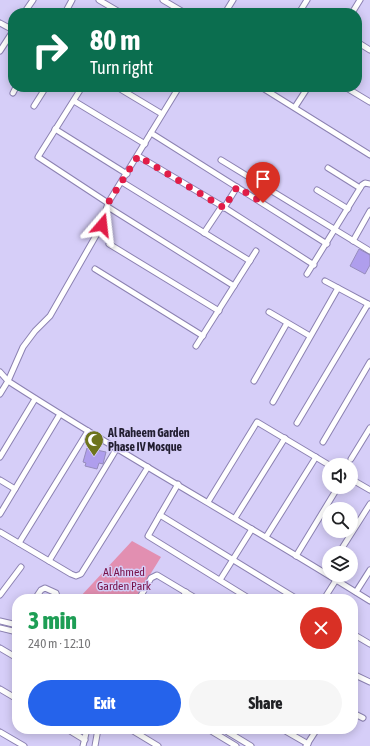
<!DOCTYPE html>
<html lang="en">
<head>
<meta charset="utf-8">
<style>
  :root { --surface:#fff; --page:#f6f6f6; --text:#202124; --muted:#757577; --accent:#2563eb }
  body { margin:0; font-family:"Asap Condensed",sans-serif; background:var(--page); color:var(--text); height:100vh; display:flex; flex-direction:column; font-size:15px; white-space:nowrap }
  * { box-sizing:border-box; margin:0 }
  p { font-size:13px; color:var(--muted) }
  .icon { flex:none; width:22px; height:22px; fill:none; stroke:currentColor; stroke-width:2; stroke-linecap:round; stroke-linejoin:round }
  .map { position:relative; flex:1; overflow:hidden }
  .drawer { position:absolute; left:12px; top:594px; width:346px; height:140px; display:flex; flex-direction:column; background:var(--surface); border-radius:16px; box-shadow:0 2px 10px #0003 }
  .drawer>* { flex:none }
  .banner { position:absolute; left:8px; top:8px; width:354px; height:84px; border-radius:16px; box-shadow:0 2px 10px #0003; background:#0b6e4f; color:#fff; overflow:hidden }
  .buttons { position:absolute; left:322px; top:458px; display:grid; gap:8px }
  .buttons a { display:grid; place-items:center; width:36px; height:36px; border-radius:50%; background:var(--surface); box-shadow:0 2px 10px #0003; font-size:20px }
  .pin { position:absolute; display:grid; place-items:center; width:34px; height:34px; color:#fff; margin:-41px -17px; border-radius:50% 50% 50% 0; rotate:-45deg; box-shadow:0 0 4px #0007 }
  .pin .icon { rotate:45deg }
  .me { position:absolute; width:44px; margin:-22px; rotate:17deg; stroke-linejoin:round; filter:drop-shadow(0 0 3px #0008) }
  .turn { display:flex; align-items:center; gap:14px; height:84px; padding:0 16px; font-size:18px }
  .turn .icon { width:52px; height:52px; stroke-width:2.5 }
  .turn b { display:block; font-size:28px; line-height:34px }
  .round { display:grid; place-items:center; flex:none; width:42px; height:42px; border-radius:21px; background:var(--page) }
  .summary { display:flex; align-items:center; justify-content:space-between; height:68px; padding:0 16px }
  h1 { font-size:24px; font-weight:800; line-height:30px; color:#1e9e55 }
  .primary-button { display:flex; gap:8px; margin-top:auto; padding:8px 16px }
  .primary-button a { flex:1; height:46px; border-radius:24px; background:var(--accent); color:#fff; font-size:16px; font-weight:800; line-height:46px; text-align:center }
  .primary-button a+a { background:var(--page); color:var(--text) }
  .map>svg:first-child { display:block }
  .green { fill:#e28fb1 }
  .building { fill:#af9eed; stroke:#968cbd }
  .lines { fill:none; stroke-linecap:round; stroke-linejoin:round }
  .minor-casing { stroke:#8c82b2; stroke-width:7 }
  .minor { stroke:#fff; stroke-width:5 }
  .route { stroke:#e11d48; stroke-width:7; stroke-dasharray:0 12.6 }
  .labels { text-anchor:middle; stroke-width:3; stroke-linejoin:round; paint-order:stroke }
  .poi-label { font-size:12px; font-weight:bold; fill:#221e31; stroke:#d6cef8; text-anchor:start }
  .park-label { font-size:12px; fill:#781149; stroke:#d6cef8 }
</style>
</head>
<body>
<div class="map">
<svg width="370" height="746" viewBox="0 0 370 746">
  <rect width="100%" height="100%" fill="#d6cef8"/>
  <!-- green -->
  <path class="green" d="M 132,541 L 161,557 L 135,599 L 84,599 L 80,597 Z"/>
  <!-- building -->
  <g class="building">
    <path d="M 359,249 L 370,255 L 370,265 L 365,274 L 350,266 Z"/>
    <path d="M 87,448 L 106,452 L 103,464 L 99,463 L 97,469 L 85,466 L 86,463 L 83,462 Z"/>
  </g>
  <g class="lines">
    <!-- minor casing -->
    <g class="minor-casing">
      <g id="minor">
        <path d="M 99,0 L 121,13"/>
        <path d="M 163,0 L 185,13"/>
        <path d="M 24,13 L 33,0"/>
        <path d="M 65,13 L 72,0"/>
        <path d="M 225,13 L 233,0"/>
        <path d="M 299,13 L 307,0"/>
        <path d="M 352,13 L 360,0"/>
        <path d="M 0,23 L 13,30"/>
        <path d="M 357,42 L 370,50"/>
        <path d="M 0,51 L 13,31"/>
        <path d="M 82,87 L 38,157 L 108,203"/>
        <path d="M 117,87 L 162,114"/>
        <path d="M 261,87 L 370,155"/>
        <path d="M 345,87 L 370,102"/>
        <path d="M 13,93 L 16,87"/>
        <path d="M 74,101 L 145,144"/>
        <path d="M 34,106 L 46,87"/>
        <path d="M 295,107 L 308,87"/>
        <path d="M 55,129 L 127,174"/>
        <path d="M 151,133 L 327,244"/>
        <path d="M 138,156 L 222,206 L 314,265"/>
        <path d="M 221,160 L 370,251"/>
        <path d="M 328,168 L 360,188"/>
        <path d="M 122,182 L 250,261"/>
        <path d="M 317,190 L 348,209"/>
        <path d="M 108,207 L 234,286"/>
        <path d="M 224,208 L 237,187"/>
        <path d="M 204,233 L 222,206"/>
        <path d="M 353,241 L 370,211"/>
        <path d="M 109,244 L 219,311"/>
        <path d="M 95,269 L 203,336"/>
        <path d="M 307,274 L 362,185 L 365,183 L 370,184"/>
        <path d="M 325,281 L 370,305"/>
        <path d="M 269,312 L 310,336"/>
        <path d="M 196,346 L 256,251"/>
        <path d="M 0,372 L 8,381 C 127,458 251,526 370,601"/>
        <path d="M 254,381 L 287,323"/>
        <path d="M 0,394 L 8,381 L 23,347 L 35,331 L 50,316 L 102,225 L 108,203 L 179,87"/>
        <path d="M 273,402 L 338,288"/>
        <path d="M 297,423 L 368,304"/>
        <path d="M 323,442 L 370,362"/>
        <path d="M 0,457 L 35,399"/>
        <path d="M 351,459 L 370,428"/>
        <path d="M 351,479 L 370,490"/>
        <path d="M 0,480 L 15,489"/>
        <path d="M 178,484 L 160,515 L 297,599"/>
        <path d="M 208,502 L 257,422 L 329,465"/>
        <path d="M 0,514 L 60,414"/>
        <path d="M 160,515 L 148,536 L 250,599"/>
        <path d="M 235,518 L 285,438"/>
        <path d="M 0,532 L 71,574 L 76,576 L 81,574 L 148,467"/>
        <path d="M 266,537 L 316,457"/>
        <path d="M 19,543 L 88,431"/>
        <path d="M 339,553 L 370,504"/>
        <path d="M 296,556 L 338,487"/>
        <path d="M 49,561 L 117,448"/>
        <path d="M 220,580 L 252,529"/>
        <path d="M 356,592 L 370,570"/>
        <path d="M 0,595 L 21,567"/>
        <path d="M 35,599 L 41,590 L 45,588 L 56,593 L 58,599"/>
        <path d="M 139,599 L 151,578 L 157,575 L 197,599"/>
        <path d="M 182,599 L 186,592"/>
        <path d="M 324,599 L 336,580"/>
        <path d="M 0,621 L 17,625"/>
        <path d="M 0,628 L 17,632"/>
        <path d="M 353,634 L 370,644"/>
        <path d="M 0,648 L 17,658"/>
        <path d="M 353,674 L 370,682"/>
        <path d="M 0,689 L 17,699"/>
        <path d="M 353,713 L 363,718"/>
        <path d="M 67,729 L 85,740"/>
        <path d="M 130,729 L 158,746"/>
        <path d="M 208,729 L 236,746"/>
        <path d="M 223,729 L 251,746"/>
        <path d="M 282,729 L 308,744"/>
        <path d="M 0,732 L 24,746"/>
        <path d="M 83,746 L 87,729"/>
        <path d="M 95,746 L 98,729"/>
        <path d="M 306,746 L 317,729"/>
      </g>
    </g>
    <!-- minor -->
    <use href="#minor" class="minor"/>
  </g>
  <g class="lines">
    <!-- route -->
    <path class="route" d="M 102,225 L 108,203 L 138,156 L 224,208 L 237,187 L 263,203"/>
  </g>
  <!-- icons -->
  <defs>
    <g id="mosque-pin" transform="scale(1)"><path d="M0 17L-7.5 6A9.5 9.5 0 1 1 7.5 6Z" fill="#6e741d" stroke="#d6cef8"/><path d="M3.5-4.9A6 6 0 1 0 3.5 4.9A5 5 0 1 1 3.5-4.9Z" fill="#fff"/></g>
  </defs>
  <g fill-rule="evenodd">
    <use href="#mosque-pin" x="94" y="440"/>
  </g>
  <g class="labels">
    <!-- poi labels -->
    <g class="poi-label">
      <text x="108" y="437">Al Raheem Garden<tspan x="108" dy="14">Phase IV Mosque</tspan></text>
    </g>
    <!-- park labels -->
    <g class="park-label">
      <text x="124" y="576">Al Ahmed<tspan x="124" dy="14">Garden Park</tspan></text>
    </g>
  </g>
</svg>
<div class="buttons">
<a><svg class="icon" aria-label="sound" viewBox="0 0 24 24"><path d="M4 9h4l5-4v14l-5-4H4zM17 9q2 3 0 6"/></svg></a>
<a><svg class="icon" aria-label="search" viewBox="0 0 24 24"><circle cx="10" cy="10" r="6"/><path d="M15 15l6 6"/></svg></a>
<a><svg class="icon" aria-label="layers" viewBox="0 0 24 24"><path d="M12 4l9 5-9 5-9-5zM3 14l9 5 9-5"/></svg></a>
</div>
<div class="pin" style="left:263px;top:203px;background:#d93025"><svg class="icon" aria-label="arrive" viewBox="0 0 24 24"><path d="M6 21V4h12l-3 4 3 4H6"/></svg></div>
<svg class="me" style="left:102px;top:225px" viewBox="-20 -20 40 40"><path d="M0-17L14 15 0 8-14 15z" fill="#e11d48" stroke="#fff" stroke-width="4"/></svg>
<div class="banner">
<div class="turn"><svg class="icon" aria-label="right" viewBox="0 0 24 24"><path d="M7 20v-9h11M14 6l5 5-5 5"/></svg><div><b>80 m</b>Turn right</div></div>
</div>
<section class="drawer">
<div class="summary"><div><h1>3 min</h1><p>240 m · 12:10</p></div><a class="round" style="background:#d93025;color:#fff"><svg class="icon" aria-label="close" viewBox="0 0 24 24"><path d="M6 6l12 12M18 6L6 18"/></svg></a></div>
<div class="primary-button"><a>Exit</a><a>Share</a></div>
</section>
</div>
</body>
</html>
